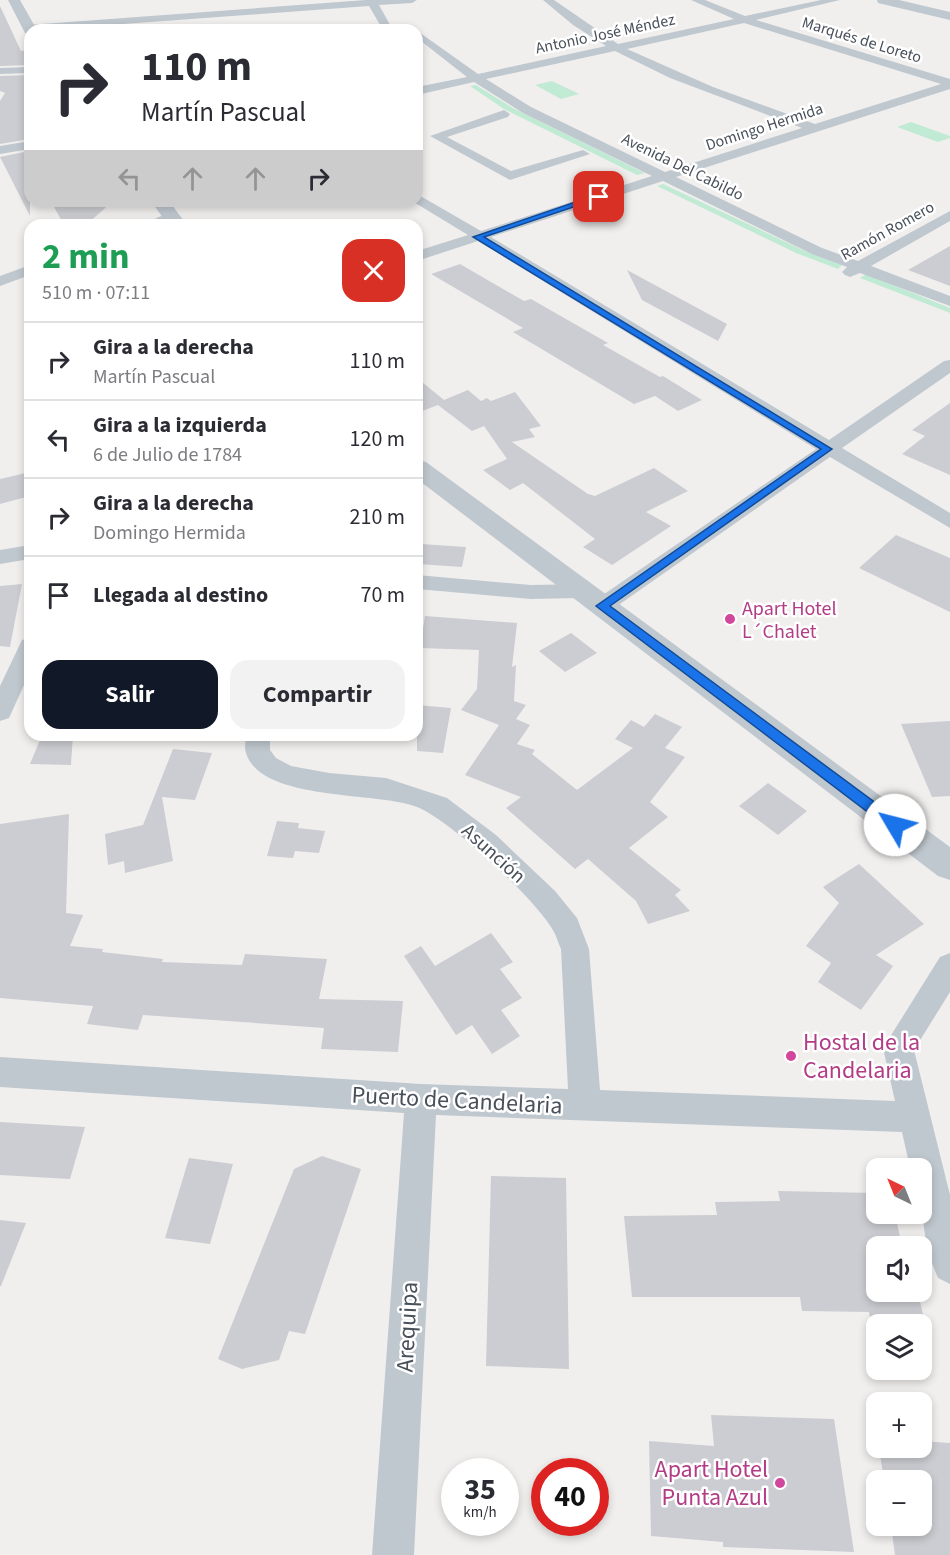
<!DOCTYPE html>
<html lang="es">
<head>
<meta charset="utf-8">
<style>
  :root { --surface:#fff; --page:#f2f2f3; --text:#2b2b33; --muted:#7c7c81; --line:#e1e1e2; --accent:#111827 }
  body { margin:0; font-family:"Source Sans 3",sans-serif; background:var(--page); color:var(--text); height:100vh; display:flex; flex-direction:column; font-size:22px; white-space:nowrap }
  * { box-sizing:border-box; margin:0 }
  p { font-size:20px; color:var(--muted) }
  .icon { flex:none; width:33px; height:33px; fill:none; stroke:currentColor; stroke-width:2; stroke-linecap:round; stroke-linejoin:round }
  .map { position:relative; flex:1; overflow:hidden }
  .side { position:absolute; left:24px; top:219px; width:399px; height:522px; display:flex; flex-direction:column; background:var(--surface); border-radius:18px; box-shadow:0 3px 9px #0003 }
  .side>* { flex:none }
  .top-card { position:absolute; left:24px; top:24px; width:399px; height:183px; border-radius:18px; box-shadow:0 3px 9px #0003; background:#fff; color:var(--text); overflow:hidden }
  .needle { width:39px; rotate:317deg }
  .fabs { position:absolute; left:866px; top:1158px; display:grid; gap:12px }
  .fabs a { display:grid; place-items:center; width:66px; height:66px; border-radius:12px; background:var(--surface); box-shadow:0 3px 9px #0003; font-size:30px }
  .speed { position:absolute; left:441px; top:1458px; display:flex; gap:12px; font-size:30px; font-weight:700; text-align:center }
  .speed>* { display:grid; place-content:center; width:78px; height:78px; border-radius:50%; background:var(--surface); box-shadow:0 3px 9px #0003; line-height:1 }
  .speed small { font-size:15px; font-weight:400 }
  .speed .limit { border:9px solid #d22; background:#fff; color:#111 }
  .pin { position:absolute; display:grid; place-items:center; width:51px; height:51px; color:#fff; margin:-26px; border-radius:12px; box-shadow:0 3px 9px #0006 }
  .me { position:absolute; width:66px; margin:-33px; rotate:307deg; stroke-linejoin:round; filter:drop-shadow(0 0 4px #0008) }
  .turn { display:flex; align-items:center; gap:21px; height:126px; padding:0 18px; font-size:27px }
  .turn .icon { width:78px; height:78px; stroke-width:2.5 }
  .turn b { display:block; font-size:42px; line-height:51px }
  .lanes { display:flex; align-items:center; height:57px; padding:0 18px; background:#0003; justify-content:center; gap:30px; direction:ltr }
  .lanes .off { opacity:.35 }
  .round { display:grid; place-items:center; flex:none; width:63px; height:63px; border-radius:18px; background:var(--page) }
  .head { display:flex; align-items:center; justify-content:space-between; height:102px; padding:0 18px }
  h1 { font-size:36px; font-weight:700; line-height:45px; color:#1e9e55 }
  .primary-button { display:flex; gap:12px; margin-top:auto; padding:12px 18px }
  .primary-button a { flex:1; height:69px; border-radius:18px; background:var(--accent); color:#fff; font-size:24px; font-weight:700; line-height:69px; text-align:center }
  .primary-button a+a { background:var(--page); color:var(--text) }
  ul { padding:0; list-style:none }
  li { display:flex; align-items:center; gap:18px; height:78px; padding:0 18px; border-top:2px solid var(--line) }
  li div { flex:1 }
  li b { display:block; font-size:22px }
  li em { font-style:normal }
  .map>svg:first-child { display:block }
  .green { fill:#c1ead4 }
  .building { fill:#cccdd2 }
  .lines { fill:none; stroke-linecap:round; stroke-linejoin:round }
  .minor { fill:#c0c8cf; fill-rule:evenodd }
  .tertiary { fill:#c0c8cf; fill-rule:evenodd }
  .route { fill:#1a73e8; stroke:#114b97; stroke-width:1.5 }
  .hotel-dot { fill:#d1479c; stroke:#fff; stroke-width:2 }
  .labels { text-anchor:middle; stroke-width:5; stroke-linejoin:round; paint-order:stroke }
  .far-street-label { font-size:16px; fill:#48505a; stroke:#fff }
  .hotel-label { font-size:20px; fill:#b23c85; stroke:#fff; text-anchor:start }
  .street-label { font-size:20px; fill:#48505a; stroke:#fff }
  .near-hotel-label { font-size:24px; fill:#b23c85; stroke:#fff; text-anchor:start }
  .near-street-label { font-size:24px; fill:#48505a; stroke:#fff }
</style>
</head>
<body>
<div class="map">
<svg width="950" height="1555" viewBox="0 0 950 1555">
  <rect width="100%" height="100%" fill="#f1efee"/>
  <!-- green -->
  <g class="green">
    <path d="M 552,81 L 579,94 L 561,99 L 535,85 Z"/>
    <path d="M 476,85 L 513,108 L 645,173 L 637,175 L 504,109 L 470,86 Z"/>
    <path d="M 911,122 L 950,136 L 950,138 L 938,142 L 897,127 Z"/>
    <path d="M 663,184 L 803,250 L 842,265 L 838,269 L 796,253 L 657,186 Z"/>
    <path d="M 866,274 L 950,308 L 950,313 L 860,278 Z"/>
  </g>
  <!-- building -->
  <g class="building">
    <path d="M 0,6 L 21,51 L 30,50 L 30,65 L 0,66 Z"/>
    <path d="M 30,75 L 30,139 L 0,144 L 0,101 L 5,93 L 0,91 L 0,76 Z"/>
    <path d="M 24,152 L 30,162 L 30,216 L 0,157 Z"/>
    <path d="M 86,201 L 113,201 L 86,225 L 64,225 L 54,207 Z"/>
    <path d="M 950,246 L 950,286 L 908,270 Z"/>
    <path d="M 460,264 L 524,301 L 531,299 L 608,343 L 603,345 L 660,377 L 663,376 L 702,400 L 678,411 L 655,396 L 634,404 L 513,332 L 523,328 L 431,274 Z"/>
    <path d="M 627,270 L 727,324 L 718,341 L 642,300 Z"/>
    <path d="M 417,378 L 444,400 L 468,390 L 481,401 L 487,398 L 491,401 L 515,392 L 541,426 L 529,429 L 535,437 L 512,442 L 588,494 L 595,496 L 654,468 L 688,491 L 646,512 L 671,526 L 612,565 L 583,547 L 595,539 L 523,483 L 510,490 L 483,470 L 507,459 L 484,426 L 472,431 L 438,405 L 417,413 Z"/>
    <path d="M 950,403 L 950,475 L 902,454 L 925,436 L 912,430 Z"/>
    <path d="M 30,472 L 30,496 L 0,504 L 0,479 Z"/>
    <path d="M 896,535 L 950,558 L 950,612 L 859,568 Z"/>
    <path d="M 421,544 L 466,547 L 462,567 L 417,564 Z"/>
    <path d="M 22,584 L 10,647 L 0,646 L 0,586 Z"/>
    <path d="M 425,616 L 517,623 L 512,667 L 516,665 L 514,701 L 526,705 L 516,719 L 530,725 L 517,744 L 535,750 L 532,754 L 577,790 L 633,748 L 615,739 L 631,720 L 644,727 L 655,714 L 682,727 L 665,748 L 685,757 L 650,802 L 668,817 L 629,848 L 681,890 L 675,895 L 690,911 L 648,924 L 636,901 L 588,859 L 575,869 L 506,808 L 521,797 L 465,775 L 499,725 L 461,710 L 477,689 L 479,650 L 420,648 Z"/>
    <path d="M 571,633 L 597,653 L 565,672 L 539,651 Z"/>
    <path d="M 417,705 L 451,708 L 443,753 L 417,751 Z"/>
    <path d="M 950,721 L 950,796 L 932,797 L 901,724 Z"/>
    <path d="M 42,735 L 73,735 L 71,765 L 30,764 Z"/>
    <path d="M 173,749 L 212,753 L 195,800 L 162,797 L 173,861 L 125,873 L 124,861 L 108,865 L 105,834 L 143,825 Z"/>
    <path d="M 768,783 L 807,811 L 778,835 L 739,806 Z"/>
    <path d="M 69,814 L 66,913 L 83,915 L 70,946 L 103,949 L 102,952 L 163,959 L 162,962 L 242,965 L 245,954 L 327,959 L 319,999 L 403,1001 L 398,1052 L 321,1049 L 324,1028 L 143,1015 L 138,1030 L 87,1024 L 93,1006 L 0,998 L 0,824 Z"/>
    <path d="M 277,821 L 299,823 L 298,828 L 325,831 L 319,853 L 295,851 L 293,858 L 267,856 Z"/>
    <path d="M 859,864 L 924,924 L 876,955 L 893,966 L 861,1010 L 818,982 L 831,963 L 806,946 L 839,903 L 823,887 Z"/>
    <path d="M 491,933 L 513,962 L 500,969 L 522,998 L 501,1010 L 520,1036 L 492,1054 L 472,1025 L 456,1035 L 404,956 L 421,946 L 435,966 Z"/>
    <path d="M 0,1122 L 85,1127 L 70,1179 L 0,1175 Z"/>
    <path d="M 322,1156 L 361,1169 L 305,1334 L 289,1331 L 279,1360 L 242,1369 L 218,1359 L 294,1169 Z"/>
    <path d="M 189,1158 L 233,1164 L 210,1244 L 165,1238 Z"/>
    <path d="M 491,1176 L 566,1178 L 569,1369 L 486,1366 Z"/>
    <path d="M 778,1191 L 876,1193 L 876,1214 L 895,1214 L 902,1246 L 876,1246 L 876,1292 L 918,1292 L 925,1324 L 871,1324 L 869,1312 L 802,1311 L 800,1297 L 632,1297 L 624,1216 L 717,1215 L 715,1202 L 780,1201 Z"/>
    <path d="M 0,1220 L 26,1223 L 1,1286 L 0,1286 Z"/>
    <path d="M 711,1415 L 834,1419 L 854,1552 L 723,1547 L 723,1542 L 651,1536 L 649,1441 L 714,1446 Z"/>
    <path d="M 921,1441 L 950,1443 L 950,1555 L 895,1555 L 891,1526 L 921,1526 L 921,1480 L 884,1480 L 879,1448 L 921,1448 Z"/>
  </g>
  <g class="lines">
    <!-- minor -->
    <g class="minor">
      <path d="M 366,0 L 417,0 L 412,3 L 379,5 L 393,30 L 383,30 L 369,6 L 28,31 L 23,28 L 28,25 Z"/>
      <path d="M 543,0 L 554,0 L 618,44 L 734,19 L 691,0 L 705,0 L 745,16 L 821,0 L 840,0 L 756,20 L 950,79 L 950,89 L 676,177 L 822,248 L 858,261 L 950,211 L 950,221 L 871,266 L 950,296 L 950,306 L 860,273 L 850,277 L 845,275 L 842,272 L 847,267 L 812,254 L 663,181 L 491,237 L 829,440 L 944,361 L 950,360 L 950,373 L 842,448 L 950,513 L 950,528 L 830,457 L 610,611 L 602,613 L 594,611 L 591,606 L 594,601 L 816,449 L 478,241 L 417,261 L 417,251 L 468,235 L 412,201 L 417,201 L 417,194 L 481,231 L 652,176 L 523,113 L 474,82 L 417,95 L 417,87 L 467,77 L 417,38 L 416,30 L 478,74 L 606,46 L 573,25 ZM 744,23 L 941,84 L 815,124 L 713,87 L 627,49 ZM 615,51 L 670,78 L 802,128 L 665,172 L 531,107 L 486,79 Z"/>
      <path d="M 30,67 L 30,73 L 0,74 L 0,68 Z"/>
      <path d="M 504,110 L 510,114 L 508,117 L 447,137 L 511,171 L 583,150 L 590,154 L 510,180 L 430,136 Z"/>
      <path d="M 30,141 L 30,149 L 0,154 L 0,146 Z"/>
      <path d="M 171,212 L 178,216 C 168,226 153,225 140,225 Z"/>
      <path d="M 30,265 L 30,275 L 0,286 L 0,276 Z"/>
      <path d="M 30,545 L 30,559 L 0,564 L 0,550 Z"/>
      <path d="M 417,575 L 531,585 L 582,584 L 590,586 L 593,591 L 590,596 L 582,598 L 531,599 L 417,589 Z"/>
      <path d="M 30,638 L 30,672 L 9,718 L 0,721 L 0,686 L 22,640 Z"/>
      <path d="M 246,735 L 270,735 L 270,750 L 276,758 L 291,766 L 329,773 L 386,778 L 447,798 L 496,835 L 555,891 L 577,918 L 589,949 L 600,1090 L 895,1101 L 883,1048 L 940,957 L 950,953 L 950,992 L 914,1050 L 950,1195 L 950,1284 L 938,1278 C 922,1242 921,1207 921,1168 L 910,1168 L 902,1132 L 436,1115 L 414,1555 L 372,1555 L 404,1113 L 0,1087 L 0,1057 L 421,1084 L 568,1089 L 561,949 C 558,943 557,937 554,932 C 538,901 450,820 417,807 C 377,791 261,802 246,753 C 244,748 246,740 246,735 Z"/>
    </g>
    <!-- tertiary -->
    <g class="tertiary">
      <path d="M 8,0 L 20,0 L 37,30 L 30,30 L 30,34 L 25,33 Z"/>
      <path d="M 877,0 L 899,0 L 950,12 L 950,20 L 878,3 Z"/>
      <path d="M 151,201 L 169,201 L 187,225 L 168,225 Z"/>
      <path d="M 417,460 L 426,462 L 950,847 L 950,880 L 938,876 L 417,479 Z"/>
    </g>
  </g>
  <!-- route -->
  <path class="route" d="M 596,195 L 603,197 L 484,237 L 832,449 L 610,606 L 900,821 L 900,829 L 890,829 L 596,606 L 821,449 L 473,237 Z"/>
  <!-- markers -->
  <g class="hotel-dot">
    <circle cx="730" cy="619" r="6"/>
    <circle cx="791" cy="1056" r="6"/>
    <circle cx="780" cy="1483" r="6"/>
  </g>
  <g class="labels">
    <!-- far-street labels -->
    <g class="far-street-label">
      <text transform="translate(605 33) rotate(-12)" y="6">Antonio José Méndez</text>
      <text transform="translate(862 39) rotate(17)" y="6">Marqués de Loreto</text>
      <text transform="translate(764 126) rotate(-18)" y="6">Domingo Hermida</text>
      <text transform="translate(683 166) rotate(26)" y="6">Avenida Del Cabildo</text>
      <text transform="translate(887 230) rotate(-29)" y="6">Ramón Romero</text>
    </g>
    <!-- hotel labels -->
    <g class="hotel-label">
      <text x="742" y="615">Apart Hotel<tspan x="742" dy="23">L´Chalet</tspan></text>
    </g>
    <!-- street labels -->
    <g class="street-label">
      <text transform="translate(494 853) rotate(42)" y="7">Asunción</text>
    </g>
    <!-- near-hotel labels -->
    <g class="near-hotel-label">
      <text x="803" y="1050">Hostal de la<tspan x="803" dy="28">Candelaria</tspan></text>
      <text x="768" y="1477" text-anchor="end">Apart Hotel<tspan x="768" dy="28">Punta Azul</tspan></text>
    </g>
    <!-- near-street labels -->
    <g class="near-street-label">
      <text transform="translate(457 1100) rotate(3)" y="8">Puerto de Candelaria</text>
      <text transform="translate(407 1327) rotate(-87)" y="8">Arequipa</text>
    </g>
  </g>
</svg>
<div class="fabs">
<a><svg class="needle" viewBox="-14 -14 28 28"><path d="M0-13l5 13h-10z" fill="#e53935"/><path d="M0 13l5-13h-10z" fill="#7c7c81"/></svg></a>
<a><svg class="icon" aria-label="sound" viewBox="0 0 24 24"><path d="M4 9h4l5-4v14l-5-4H4zM17 9q2 3 0 6"/></svg></a>
<a><svg class="icon" aria-label="layers" viewBox="0 0 24 24"><path d="M12 4l9 5-9 5-9-5zM3 14l9 5 9-5"/></svg></a>
<a>+</a>
<a>−</a>
</div>
<div class="speed"><div>35<small>km/h</small></div><div class="limit">40</div></div>
<div class="pin" style="left:599px;top:197px;background:#d93025"><svg class="icon" aria-label="arrive" viewBox="0 0 24 24"><path d="M6 21V4h12l-3 4 3 4H6"/></svg></div>
<svg class="me" style="left:895px;top:825px" viewBox="-20 -20 40 40"><circle r="19" fill="#fff"/><path d="M0-13L10 11 0 6-10 11z" fill="#1a73e8"/></svg>
<div class="top-card">
<div class="turn"><svg class="icon" aria-label="right" viewBox="0 0 24 24"><path d="M7 20v-9h11M14 6l5 5-5 5"/></svg><div><b>110 m</b>Martín Pascual</div></div>
<div class="lanes"><svg class="icon off" aria-label="left" viewBox="0 0 24 24"><path d="M17 20v-9H6M10 6l-5 5 5 5"/></svg><svg class="icon off" aria-label="ahead" viewBox="0 0 24 24"><path d="M12 20V5M6 11l6-6 6 6"/></svg><svg class="icon off" aria-label="ahead" viewBox="0 0 24 24"><path d="M12 20V5M6 11l6-6 6 6"/></svg><svg class="icon" aria-label="right" viewBox="0 0 24 24"><path d="M7 20v-9h11M14 6l5 5-5 5"/></svg></div>
</div>
<section class="side">
<div class="head"><div><h1>2 min</h1><p>510 m · 07:11</p></div><a class="round" style="background:#d93025;color:#fff"><svg class="icon" aria-label="close" viewBox="0 0 24 24"><path d="M6 6l12 12M18 6L6 18"/></svg></a></div>
<ul>
<li><svg class="icon" aria-label="right" viewBox="0 0 24 24"><path d="M7 20v-9h11M14 6l5 5-5 5"/></svg><div><b>Gira a la derecha</b><p>Martín Pascual</p></div><em>110 m</em></li>
<li><svg class="icon" aria-label="left" viewBox="0 0 24 24"><path d="M17 20v-9H6M10 6l-5 5 5 5"/></svg><div><b>Gira a la izquierda</b><p>6 de Julio de 1784</p></div><em>120 m</em></li>
<li><svg class="icon" aria-label="right" viewBox="0 0 24 24"><path d="M7 20v-9h11M14 6l5 5-5 5"/></svg><div><b>Gira a la derecha</b><p>Domingo Hermida</p></div><em>210 m</em></li>
<li><svg class="icon" aria-label="arrive" viewBox="0 0 24 24"><path d="M6 21V4h12l-3 4 3 4H6"/></svg><div><b>Llegada al destino</b></div><em>70 m</em></li>
</ul>
<div class="primary-button"><a>Salir</a><a>Compartir</a></div>
</section>
</div>
</body>
</html>
